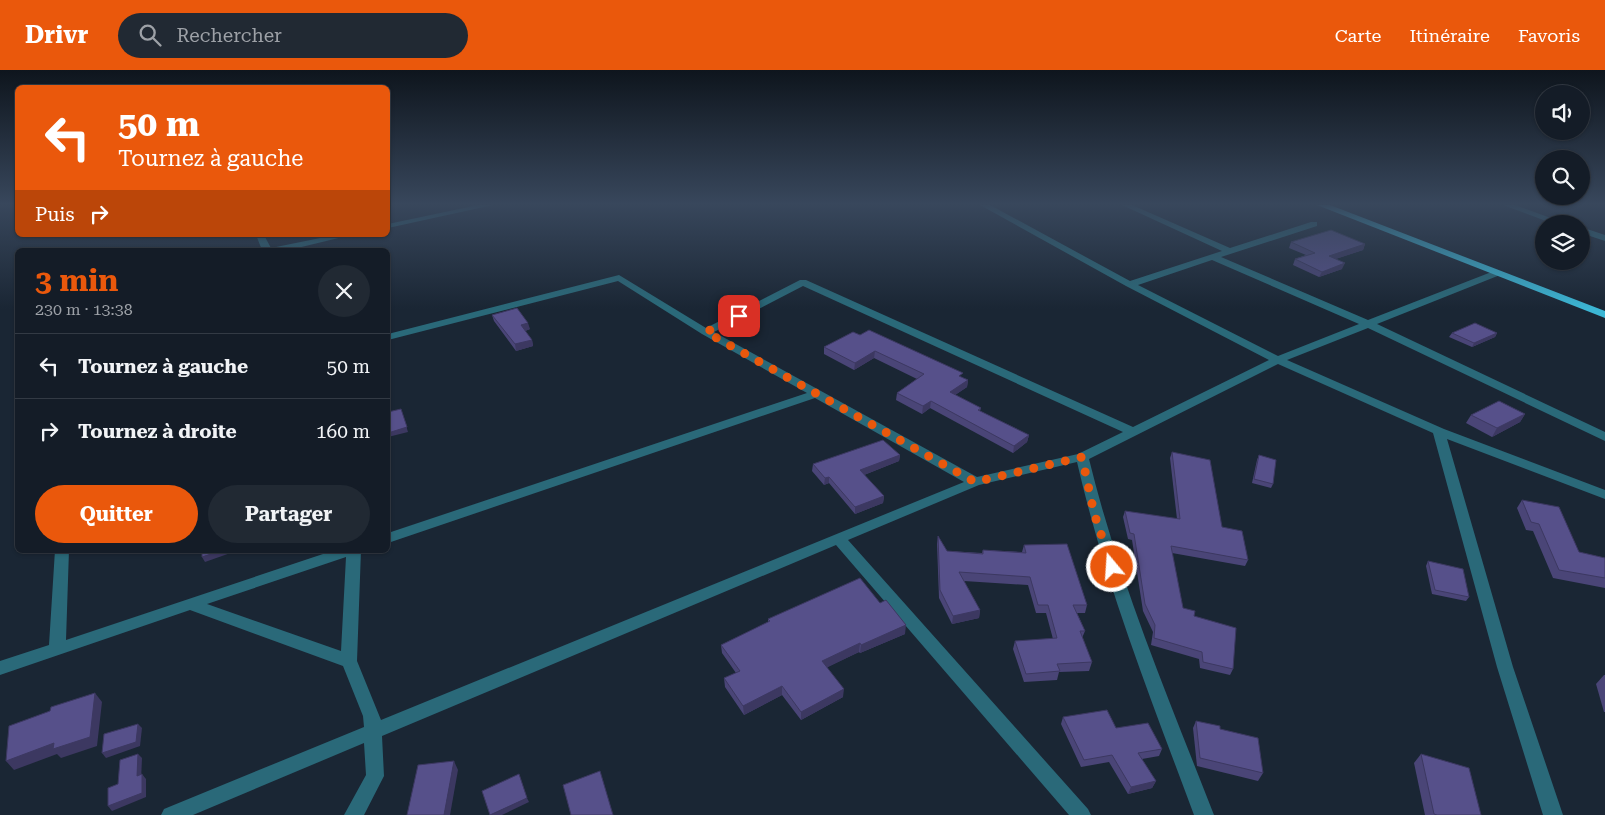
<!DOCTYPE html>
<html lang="fr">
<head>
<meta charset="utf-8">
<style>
  :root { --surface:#141c27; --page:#212933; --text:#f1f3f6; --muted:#9da1a7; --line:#333a44; --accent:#ea580c }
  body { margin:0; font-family:"Roboto Serif",serif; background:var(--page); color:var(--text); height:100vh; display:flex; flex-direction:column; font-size:19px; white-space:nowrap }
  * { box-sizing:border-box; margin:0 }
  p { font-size:16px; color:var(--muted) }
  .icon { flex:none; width:28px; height:28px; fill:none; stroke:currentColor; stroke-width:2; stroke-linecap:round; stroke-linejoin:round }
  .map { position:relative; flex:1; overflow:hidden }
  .drawer { position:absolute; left:15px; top:178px; width:375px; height:305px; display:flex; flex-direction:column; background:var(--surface); border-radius:8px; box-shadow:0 1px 4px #0004,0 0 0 1px var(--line) }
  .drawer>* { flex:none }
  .banner { position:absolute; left:15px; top:15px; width:375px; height:152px; border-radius:8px; box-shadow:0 1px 4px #0004,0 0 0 1px var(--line); background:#ea580c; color:#fff; overflow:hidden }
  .fabs { position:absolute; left:1535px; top:15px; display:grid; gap:10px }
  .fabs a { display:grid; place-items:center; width:55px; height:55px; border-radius:50%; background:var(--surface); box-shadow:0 1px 4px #0004,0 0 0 1px var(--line); font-size:25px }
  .pin { position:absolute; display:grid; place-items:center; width:42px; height:42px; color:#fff; margin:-21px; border-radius:10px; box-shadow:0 2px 8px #0006 }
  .me { position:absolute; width:55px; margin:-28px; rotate:342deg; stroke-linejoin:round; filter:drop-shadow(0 0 4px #0008) }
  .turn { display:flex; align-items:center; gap:18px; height:105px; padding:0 20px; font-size:22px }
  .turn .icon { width:65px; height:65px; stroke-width:2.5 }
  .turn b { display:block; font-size:35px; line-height:42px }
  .then { display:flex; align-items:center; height:48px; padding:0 20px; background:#0003; gap:10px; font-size:19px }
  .round { display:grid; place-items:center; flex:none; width:52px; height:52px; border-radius:26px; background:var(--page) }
  .headline { display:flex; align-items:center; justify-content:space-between; height:85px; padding:0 20px }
  h1 { font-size:30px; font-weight:700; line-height:38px; color:var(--accent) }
  .action { display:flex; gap:10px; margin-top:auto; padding:10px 20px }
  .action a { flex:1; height:58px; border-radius:30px; background:var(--accent); color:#fff; font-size:20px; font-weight:700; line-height:58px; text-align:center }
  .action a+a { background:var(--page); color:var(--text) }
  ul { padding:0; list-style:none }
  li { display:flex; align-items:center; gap:15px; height:65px; padding:0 20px; border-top:1px solid var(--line) }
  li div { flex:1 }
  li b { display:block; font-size:19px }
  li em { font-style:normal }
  header { display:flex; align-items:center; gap:30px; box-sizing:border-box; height:70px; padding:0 25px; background:var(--accent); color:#fff }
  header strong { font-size:24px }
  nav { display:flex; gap:28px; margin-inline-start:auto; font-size:18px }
  .search { width:350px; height:45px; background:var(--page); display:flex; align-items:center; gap:12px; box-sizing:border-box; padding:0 18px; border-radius:28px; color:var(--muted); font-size:19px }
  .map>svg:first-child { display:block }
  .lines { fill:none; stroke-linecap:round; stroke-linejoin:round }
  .minor { fill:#2a6979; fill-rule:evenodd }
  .trunk { fill:#3cb6d4; fill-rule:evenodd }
  .wall { fill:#4a4577 }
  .shaded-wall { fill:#3c3861 }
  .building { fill:#56508a; stroke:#3c3861 }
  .route { stroke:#ea580c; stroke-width:9; stroke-dasharray:0 16.2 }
</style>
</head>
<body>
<header>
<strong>Drivr</strong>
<div class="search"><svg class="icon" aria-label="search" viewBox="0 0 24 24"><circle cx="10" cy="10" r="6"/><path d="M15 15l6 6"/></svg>Rechercher</div>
<nav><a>Carte</a><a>Itinéraire</a><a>Favoris</a></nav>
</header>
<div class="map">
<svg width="1605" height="745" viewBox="0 0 1605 745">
  <rect width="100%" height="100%" fill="#1a2634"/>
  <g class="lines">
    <!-- minor -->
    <g class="minor">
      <path d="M 478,135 L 493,135 L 388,158 L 388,154 Z"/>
      <path d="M 980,135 L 990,135 L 1130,211 L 1222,181 L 1122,135 L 1132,135 L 1230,178 L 1311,152 L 1317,152 L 1317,156 L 1221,187 L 1368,250 L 1494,201 L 1500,201 L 1500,205 L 1377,254 L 1605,362 L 1605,371 L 1368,258 L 1287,290 L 1444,359 L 1605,420 L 1605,429 L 1447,369 L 1513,597 L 1563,745 L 1543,745 L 1497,597 L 1433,363 L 1278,294 L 1089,389 C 1119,512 1168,627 1214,745 L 1194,745 C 1151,629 1105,514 1077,392 L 979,415 L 848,470 L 1088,739 L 1091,745 L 1069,745 L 836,475 L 382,666 L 384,706 L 364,745 L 344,745 L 366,705 L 364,673 L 193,745 L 161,745 L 164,739 L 364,657 L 363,646 L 343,596 L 190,540 L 0,605 L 0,591 L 49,575 L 55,480 L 69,480 L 66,570 L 335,480 L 361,480 L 357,591 L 381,650 L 964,412 L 815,328 L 388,473 L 388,463 L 807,323 L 702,264 L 618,211 L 388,270 L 388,264 L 619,205 L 706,258 L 800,210 L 806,210 L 1133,357 L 1269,290 L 1126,216 ZM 1212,190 L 1359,254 L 1278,286 L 1138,215 ZM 803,216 L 1123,362 L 1078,384 L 977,407 L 714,262 ZM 346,487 L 341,581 L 207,534 Z"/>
      <path d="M 1503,135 L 1515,135 L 1567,154 L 1554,154 Z"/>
      <path d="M 1581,157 L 1605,165 L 1605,171 L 1581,163 Z"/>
      <path d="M 256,165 L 264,165 L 272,180 L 276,177 L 335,165 L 351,165 L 289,180 L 262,180 Z"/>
    </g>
    <!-- trunk -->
    <path class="trunk" d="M 1317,135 L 1330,135 L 1605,241 L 1605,248 Z"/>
  </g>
  <!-- wall -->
  <g class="wall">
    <path d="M 1291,172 L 1365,174 L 1363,180 L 1335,189 L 1342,199 L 1319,207 L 1293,195 L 1295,189 L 1306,185 L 1289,178 Z"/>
    <path d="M 492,245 L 530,259 L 525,261 L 532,270 L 533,276 L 516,281 L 494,251 Z"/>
    <path d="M 853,262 L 968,310 L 967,317 L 955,325 L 981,338 L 980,341 L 1029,365 L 1027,372 L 1013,383 L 930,338 L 922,344 L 896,330 L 897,323 L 917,309 L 874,288 L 854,300 L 824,284 L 824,277 Z"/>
    <path d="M 1452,263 L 1497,263 L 1495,267 L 1472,277 L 1449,267 Z"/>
    <path d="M 1525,344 L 1520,352 L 1492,367 L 1466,353 L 1471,345 Z"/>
    <path d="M 1172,382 L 1222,457 L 1248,490 L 1245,496 L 1172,483 L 1183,538 L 1194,546 L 1233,599 L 1230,605 L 1200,598 L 1199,589 L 1151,575 L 1153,562 L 1143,541 L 1132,470 L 1128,469 L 1123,447 L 1125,441 L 1177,449 L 1170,388 Z"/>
    <path d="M 900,385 L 899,391 L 864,405 L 884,426 L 883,433 L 855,444 L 829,413 L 824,415 L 812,401 L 813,394 Z"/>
    <path d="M 1259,385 L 1273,414 L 1271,418 L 1252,413 L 1257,390 Z"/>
    <path d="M 1522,430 L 1579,482 L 1605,488 L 1605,518 L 1553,508 L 1533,461 L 1526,460 L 1517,438 Z"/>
    <path d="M 938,466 L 947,481 L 982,483 L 983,480 L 1022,482 L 1024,475 L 1087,535 L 1085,543 L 1077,543 L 1085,561 L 1082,568 L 1092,592 L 1089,601 L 1059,602 L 1057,610 L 1024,612 L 1013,579 L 1015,571 L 1053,569 L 1046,543 L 1036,543 L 1028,515 L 964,511 L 980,540 L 979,548 L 952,554 L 939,528 L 937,474 Z"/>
    <path d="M 1428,491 L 1469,527 L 1466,531 L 1432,524 L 1426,496 Z"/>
    <path d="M 768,549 L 905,564 L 860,583 L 859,582 L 827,597 L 843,627 L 801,650 L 782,625 L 744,645 L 725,617 L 724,608 L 736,603 L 722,583 L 721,575 L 768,552 Z"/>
    <path d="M 1604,605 L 1605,605 L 1605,642 L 1604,642 L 1596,614 Z"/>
    <path d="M 1063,647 L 1116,658 L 1162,679 L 1159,686 L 1142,689 L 1156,711 L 1152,718 L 1128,724 L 1109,692 L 1081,697 L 1061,654 Z"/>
    <path d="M 1196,651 L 1220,659 L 1263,703 L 1258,711 L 1197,696 L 1193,658 Z"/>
    <path d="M 1421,684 L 1481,745 L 1425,745 L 1414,693 Z"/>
  </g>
  <!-- shaded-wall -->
  <g class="shaded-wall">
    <path d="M 1365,174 L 1363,180 L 1327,192 L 1329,186 Z"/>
    <path d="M 1345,193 L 1342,199 L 1319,207 L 1322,202 Z"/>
    <path d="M 528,253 L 530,259 L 523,262 L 521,255 Z"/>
    <path d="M 1497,263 L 1495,267 L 1472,277 L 1474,273 Z"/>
    <path d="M 532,270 L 533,276 L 516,281 L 515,274 Z"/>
    <path d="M 875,281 L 874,288 L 854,300 L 855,293 Z"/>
    <path d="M 968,310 L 967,317 L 949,329 L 950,322 Z"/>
    <path d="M 931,331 L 930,338 L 922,344 L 923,336 Z"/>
    <path d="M 401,339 L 408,362 L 388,367 L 388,363 Z"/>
    <path d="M 1525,344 L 1520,352 L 1492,367 L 1497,358 Z"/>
    <path d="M 1029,365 L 1027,372 L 1013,383 L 1014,376 Z"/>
    <path d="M 900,385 L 899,391 L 859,407 L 860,400 Z"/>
    <path d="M 829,407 L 829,413 L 824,415 L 825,408 Z"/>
    <path d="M 884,426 L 883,433 L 855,444 L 855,437 Z"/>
    <path d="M 223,480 L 239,480 L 205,492 L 202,487 Z"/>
    <path d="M 980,540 L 979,548 L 952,554 L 953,546 Z"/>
    <path d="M 906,555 L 905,564 L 860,583 L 861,575 Z"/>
    <path d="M 860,573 L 859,582 L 822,600 L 822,591 Z"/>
    <path d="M 782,616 L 782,625 L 744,645 L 743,636 Z"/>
    <path d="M 844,619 L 843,627 L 801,650 L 801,642 Z"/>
    <path d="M 95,623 L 102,632 L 97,676 L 61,688 L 57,684 L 14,700 L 6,691 Z"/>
    <path d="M 138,654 L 142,658 L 140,676 L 106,688 L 102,683 Z"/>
    <path d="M 138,684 L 142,688 L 141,711 L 137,706 Z"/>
    <path d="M 454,691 L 458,700 L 450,745 L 444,745 Z"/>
    <path d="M 142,704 L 146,709 L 146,727 L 112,741 L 108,736 Z"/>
    <path d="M 1156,711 L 1152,718 L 1128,724 L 1131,717 Z"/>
    <path d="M 527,728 L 529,732 L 502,745 L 490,745 Z"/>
  </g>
  <!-- building -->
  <g class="building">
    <path d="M 1331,160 L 1365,174 L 1329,186 L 1345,193 L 1322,202 L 1295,189 L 1315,183 L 1291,172 Z"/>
    <path d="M 517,238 L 528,253 L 521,255 L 532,270 L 515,274 L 492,245 Z"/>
    <path d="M 1475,253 L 1497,263 L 1474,273 L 1452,263 Z"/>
    <path d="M 869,260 L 963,303 L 959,306 L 968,310 L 950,322 L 981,338 L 978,340 L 1029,365 L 1014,376 L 931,331 L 923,336 L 897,323 L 924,304 L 875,281 L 855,293 L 824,277 L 853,262 L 860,265 Z"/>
    <path d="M 1499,331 L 1525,344 L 1497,358 L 1471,345 Z"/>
    <path d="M 401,339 L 407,357 L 388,363 L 388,342 Z"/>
    <path d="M 883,370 L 900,385 L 860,400 L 884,426 L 855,437 L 829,407 L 825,408 L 813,394 Z"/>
    <path d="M 1172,382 L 1210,390 L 1222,457 L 1242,461 L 1248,490 L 1171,476 L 1183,538 L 1195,541 L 1194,546 L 1236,558 L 1233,599 L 1203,592 L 1202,582 L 1154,568 L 1155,555 L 1145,534 L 1134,464 L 1130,463 L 1125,441 L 1180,449 Z"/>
    <path d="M 1259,385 L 1276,390 L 1273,414 L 1254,409 Z"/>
    <path d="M 1522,430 L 1559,437 L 1579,482 L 1605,488 L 1605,508 L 1559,500 L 1539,454 L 1531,452 Z"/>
    <path d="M 938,466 L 947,481 L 983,484 L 983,480 L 1026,483 L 1024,475 L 1067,474 L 1087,535 L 1073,535 L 1085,561 L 1080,561 L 1092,592 L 1057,594 L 1060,601 L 1026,604 L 1015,571 L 1057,568 L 1048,535 L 1038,535 L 1030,507 L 959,502 L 980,540 L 953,546 L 940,520 Z"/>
    <path d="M 202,480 L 223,480 L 202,487 Z"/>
    <path d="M 1428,491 L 1463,499 L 1469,527 L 1435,520 Z"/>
    <path d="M 860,508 L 880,533 L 886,530 L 906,555 L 861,575 L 860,573 L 822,591 L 844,619 L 801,642 L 782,616 L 743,636 L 724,608 L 740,601 L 721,575 L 770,551 L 768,549 Z"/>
    <path d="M 95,623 L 90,667 L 53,679 L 54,673 L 6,691 L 9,656 L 50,641 L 51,637 Z"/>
    <path d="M 1107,640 L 1116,658 L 1148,653 L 1162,679 L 1138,683 L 1156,711 L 1131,717 L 1112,685 L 1084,690 L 1063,647 Z"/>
    <path d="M 1196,651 L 1220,656 L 1220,659 L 1258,668 L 1263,703 L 1200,688 Z"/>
    <path d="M 138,654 L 136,672 L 102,683 L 104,664 Z"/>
    <path d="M 138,684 L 137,706 L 142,704 L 142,723 L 108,736 L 108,718 L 118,714 L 120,690 Z"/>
    <path d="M 1421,684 L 1469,698 L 1481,745 L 1437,745 L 1434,744 Z"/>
    <path d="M 454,691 L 444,745 L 407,745 L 418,695 Z"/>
    <path d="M 600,701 L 613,745 L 571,745 L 563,715 Z"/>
    <path d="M 519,704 L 527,728 L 490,745 L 482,721 Z"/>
  </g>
  <!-- sky -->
  <linearGradient id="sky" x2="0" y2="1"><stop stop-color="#0e151d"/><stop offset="0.56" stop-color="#38475c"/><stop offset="1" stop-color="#38475c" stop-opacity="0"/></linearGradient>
  <rect width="1605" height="239" fill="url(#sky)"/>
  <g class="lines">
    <!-- route -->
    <path class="route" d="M 739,246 L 706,262 L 975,412 L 1082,387 L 1094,443 L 1112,497"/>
  </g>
</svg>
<div class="fabs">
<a><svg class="icon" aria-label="sound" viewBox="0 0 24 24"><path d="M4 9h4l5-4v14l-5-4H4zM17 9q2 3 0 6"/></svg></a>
<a><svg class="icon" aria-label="search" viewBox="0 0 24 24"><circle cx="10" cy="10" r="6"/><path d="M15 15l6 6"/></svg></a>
<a><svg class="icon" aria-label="layers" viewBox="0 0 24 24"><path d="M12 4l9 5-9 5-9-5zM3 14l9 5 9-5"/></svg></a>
</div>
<div class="pin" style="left:739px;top:246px;background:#d93025"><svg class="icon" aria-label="arrive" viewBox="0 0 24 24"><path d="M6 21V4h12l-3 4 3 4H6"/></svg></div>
<svg class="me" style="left:1112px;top:497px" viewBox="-20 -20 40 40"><circle r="17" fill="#ea580c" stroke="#fff" stroke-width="3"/><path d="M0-11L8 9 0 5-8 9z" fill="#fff"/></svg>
<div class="banner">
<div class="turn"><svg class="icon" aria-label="left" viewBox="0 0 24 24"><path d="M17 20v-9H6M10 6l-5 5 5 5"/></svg><div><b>50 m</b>Tournez à gauche</div></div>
<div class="then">Puis<svg class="icon" aria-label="right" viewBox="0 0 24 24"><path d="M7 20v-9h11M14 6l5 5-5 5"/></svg></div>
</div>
<section class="drawer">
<div class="headline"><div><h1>3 min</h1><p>230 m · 13:38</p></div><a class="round"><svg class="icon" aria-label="close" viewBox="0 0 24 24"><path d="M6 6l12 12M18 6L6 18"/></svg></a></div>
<ul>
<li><svg class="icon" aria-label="left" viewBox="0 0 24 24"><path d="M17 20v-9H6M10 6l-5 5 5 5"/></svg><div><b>Tournez à gauche</b></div><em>50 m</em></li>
<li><svg class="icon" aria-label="right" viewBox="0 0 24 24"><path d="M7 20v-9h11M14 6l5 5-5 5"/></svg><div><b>Tournez à droite</b></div><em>160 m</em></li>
</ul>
<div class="action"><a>Quitter</a><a>Partager</a></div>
</section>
</div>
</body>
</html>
